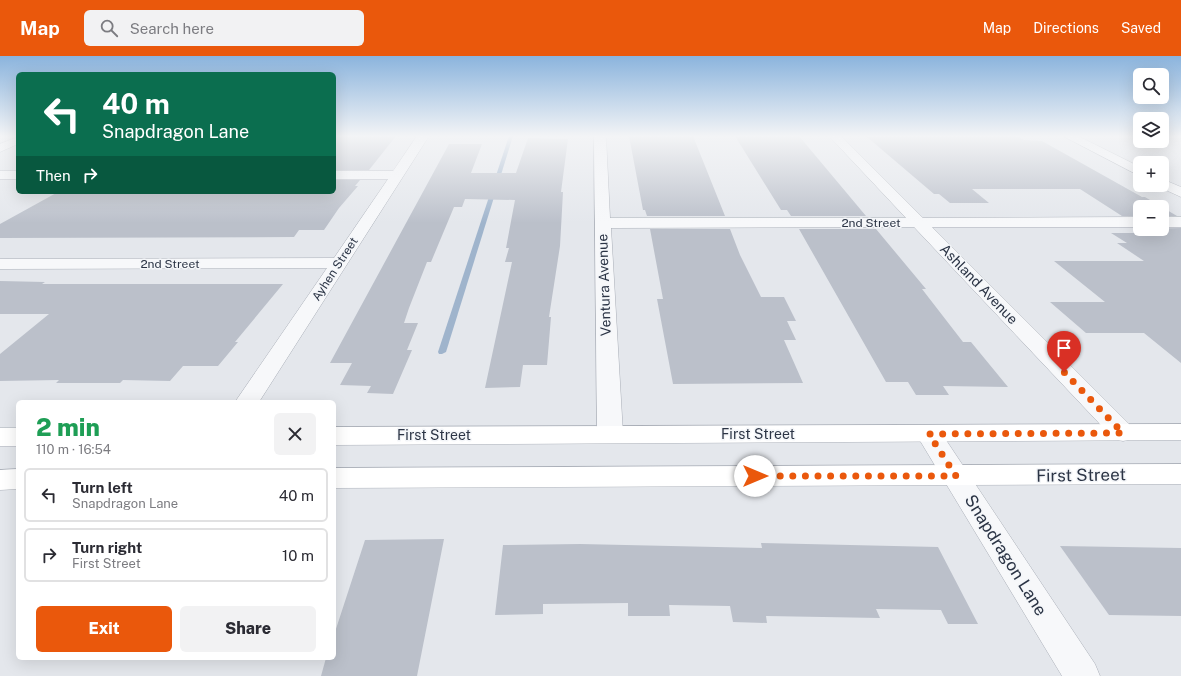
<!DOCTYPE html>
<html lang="en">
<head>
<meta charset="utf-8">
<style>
  :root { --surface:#fff; --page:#f2f2f3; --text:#2b2b33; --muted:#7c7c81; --line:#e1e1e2; --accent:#ea580c }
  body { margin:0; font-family:"Public Sans",sans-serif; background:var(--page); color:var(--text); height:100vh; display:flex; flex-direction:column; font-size:15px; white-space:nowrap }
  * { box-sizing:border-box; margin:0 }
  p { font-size:13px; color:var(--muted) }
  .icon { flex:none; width:22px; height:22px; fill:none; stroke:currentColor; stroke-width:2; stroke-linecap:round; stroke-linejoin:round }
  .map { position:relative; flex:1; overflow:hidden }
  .drawer { position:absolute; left:16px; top:344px; width:320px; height:260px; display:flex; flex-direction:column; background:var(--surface); border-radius:6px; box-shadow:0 4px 16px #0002 }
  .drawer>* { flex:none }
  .hud { position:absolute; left:16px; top:16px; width:320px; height:122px; border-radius:6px; box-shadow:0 4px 16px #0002; background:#0b6e4f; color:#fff; overflow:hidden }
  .controls { position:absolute; left:1133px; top:12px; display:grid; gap:8px }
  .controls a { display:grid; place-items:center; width:36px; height:36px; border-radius:6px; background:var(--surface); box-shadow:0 4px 16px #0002; font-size:20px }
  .pin { position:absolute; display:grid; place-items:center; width:34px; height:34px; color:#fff; margin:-41px -17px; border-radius:50% 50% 50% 0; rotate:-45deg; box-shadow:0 0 4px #0007 }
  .pin .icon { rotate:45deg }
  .me { position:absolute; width:44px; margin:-22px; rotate:90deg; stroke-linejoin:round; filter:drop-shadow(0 0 3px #0008) }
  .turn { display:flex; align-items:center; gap:14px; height:84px; padding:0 20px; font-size:18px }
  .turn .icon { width:52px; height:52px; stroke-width:2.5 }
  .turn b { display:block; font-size:28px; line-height:34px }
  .then { display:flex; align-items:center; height:38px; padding:0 20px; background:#0003; gap:8px; font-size:15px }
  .round { display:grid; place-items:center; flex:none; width:42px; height:42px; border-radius:6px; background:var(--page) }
  .headline { display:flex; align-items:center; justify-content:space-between; height:68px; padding:0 20px }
  h1 { font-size:24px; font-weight:800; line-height:30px; color:#1e9e55 }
  .action { display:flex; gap:8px; margin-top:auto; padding:8px 20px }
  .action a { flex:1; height:46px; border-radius:6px; background:var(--accent); color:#fff; font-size:16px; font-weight:800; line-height:46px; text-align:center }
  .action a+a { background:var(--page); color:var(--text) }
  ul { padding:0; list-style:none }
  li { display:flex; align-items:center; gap:12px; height:54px; margin:0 8px 6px; padding:0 12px; border:2px solid var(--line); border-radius:6px }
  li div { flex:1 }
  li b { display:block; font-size:15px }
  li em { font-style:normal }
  header { display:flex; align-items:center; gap:24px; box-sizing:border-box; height:56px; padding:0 20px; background:var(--accent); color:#fff }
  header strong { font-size:19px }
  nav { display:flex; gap:22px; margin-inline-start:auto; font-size:14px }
  .search { width:280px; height:36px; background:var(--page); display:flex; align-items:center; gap:10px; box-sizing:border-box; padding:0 14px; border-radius:6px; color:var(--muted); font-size:15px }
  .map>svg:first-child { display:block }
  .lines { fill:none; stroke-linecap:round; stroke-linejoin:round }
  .stream { fill:#9fb4cc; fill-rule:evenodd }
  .building { fill:#bbc0ca }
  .street-casing { stroke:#a9aeb7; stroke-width:1 }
  .secondary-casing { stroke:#a9aeb7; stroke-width:1 }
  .street { fill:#f7f8fa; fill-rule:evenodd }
  .secondary { fill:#fff; fill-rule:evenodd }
  .route { stroke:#ea580c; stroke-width:7; stroke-dasharray:0 12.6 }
  .labels { text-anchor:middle; stroke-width:3; stroke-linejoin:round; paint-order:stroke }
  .far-street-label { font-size:12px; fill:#2b3445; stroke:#f4f6f9 }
  .street-label { font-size:14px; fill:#2b3445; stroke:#f4f6f9 }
  .near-street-label { font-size:17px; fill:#2b3445; stroke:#f4f6f9 }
</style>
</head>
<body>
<header>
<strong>Map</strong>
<div class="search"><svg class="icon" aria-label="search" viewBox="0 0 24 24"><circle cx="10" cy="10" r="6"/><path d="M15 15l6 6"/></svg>Search here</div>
<nav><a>Map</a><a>Directions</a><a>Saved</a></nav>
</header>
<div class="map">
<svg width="1181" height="620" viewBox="0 0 1181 620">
  <rect width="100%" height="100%" fill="#e4e7ec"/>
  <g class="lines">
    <!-- stream -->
    <path class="stream" d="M 509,80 L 513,80 L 446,296 L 442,298 L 439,298 L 438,296 Z"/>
  </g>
  <!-- building -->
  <g class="building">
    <path d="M 334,80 L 396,80 L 369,114 L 334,114 Z"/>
    <path d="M 629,80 L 693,80 L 725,160 L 647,160 L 645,154 L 643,154 Z"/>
    <path d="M 735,80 L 799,80 L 866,160 L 791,160 L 787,154 L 781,154 Z"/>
    <path d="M 1017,80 L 1024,84 L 1042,85 L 1142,141 L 1145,141 L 1177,160 L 1162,160 L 1162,151 L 1140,151 L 1140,160 L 1122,160 L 1080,133 L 972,133 L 989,147 L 950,147 L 939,138 L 934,138 L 867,81 Z"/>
    <path d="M 528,82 L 568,83 L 561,136 L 563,136 L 560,190 L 549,261 L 551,261 L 547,309 L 523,309 L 520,331 L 485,332 L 512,206 L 505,206 L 509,192 L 506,192 L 515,144 L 465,143 L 462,151 L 454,151 L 431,206 L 427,206 L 409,252 L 404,267 L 418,267 L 407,294 L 412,294 L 393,338 L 367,337 L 371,330 L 340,329 L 352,307 L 330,307 L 449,88 L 482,88 L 471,117 L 516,117 Z"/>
    <path d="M 334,124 L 360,124 L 355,130 L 358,130 L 339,152 L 324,174 L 299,174 L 294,181 L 0,182 L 0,168 L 58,136 L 334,136 Z"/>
    <path d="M 1181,172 L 1181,307 L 1144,277 L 1086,277 L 1050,246 L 1105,246 L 1054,205 L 1144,205 L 1117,187 L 1127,187 L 1111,177 L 1149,177 L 1143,173 Z"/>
    <path d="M 650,173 L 730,173 L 740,199 L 761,241 L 784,241 L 796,265 L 787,265 L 796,284 L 784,284 L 803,327 L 673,328 L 657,243 L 663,243 Z"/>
    <path d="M 799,173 L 876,173 L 926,233 L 922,233 L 963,286 L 971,286 L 1008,331 L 943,330 L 949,339 L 916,339 L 908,326 L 886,326 Z"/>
    <path d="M 0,225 L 45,226 L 42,228 L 283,228 L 235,286 L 238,286 L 218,310 L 183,310 L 170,325 L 123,324 L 120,327 L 56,327 L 59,324 L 0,325 L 0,298 L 49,258 L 0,258 Z"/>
    <path d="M 444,483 L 417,620 L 321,620 L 326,602 L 334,602 L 334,579 L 365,484 Z"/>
    <path d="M 761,487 L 938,491 L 978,568 L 948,568 L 941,554 L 876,553 L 880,562 L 766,560 L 767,567 L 733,566 L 730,550 L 669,549 L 670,560 L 628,560 L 628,547 L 543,548 L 543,558 L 495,559 L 503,489 L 580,488 L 762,492 Z"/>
    <path d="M 1060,490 L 1181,492 L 1181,560 L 1109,559 Z"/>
  </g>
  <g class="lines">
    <!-- street casing -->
    <g class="street-casing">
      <g id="street">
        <path d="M 417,80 L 429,80 L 259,346 L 235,346 L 327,212 L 0,213 L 0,203 L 334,202 L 388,123 L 334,123 L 334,115 L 393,115 Z"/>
        <path d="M 594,80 L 606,80 L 610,162 L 906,162 L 829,80 L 841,80 L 923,162 L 1140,161 L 1140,171 L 932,171 L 1132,371 L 1136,377 L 1132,383 L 1123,385 L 1114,383 L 914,171 L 611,172 L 623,378 L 619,384 L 610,386 L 601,384 L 597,378 Z"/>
        <path d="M 1063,80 L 1078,80 L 1140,111 L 1140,120 Z"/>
        <path d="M 18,81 L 18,88 L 0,96 L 0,88 Z"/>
        <rect x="0" y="115" width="18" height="8"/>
        <path d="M 1162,123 L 1181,131 L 1181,141 L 1157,130 L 1162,129 Z"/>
        <rect x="1162" y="161" width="19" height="10"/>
        <path d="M 929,370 L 938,372 L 1095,608 L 1100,620 L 1062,620 L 916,378 L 920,372 Z"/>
      </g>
    </g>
    <!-- secondary casing -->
    <g class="secondary-casing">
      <g id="secondary">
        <path d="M 1181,368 L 1181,384 L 334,389 L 334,371 Z"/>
        <rect x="0" y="372" width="18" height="18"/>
        <path d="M 1181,408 L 1181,428 L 334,432 L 334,412 Z"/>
        <path d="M 18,413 L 18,433 L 0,434 L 0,414 Z"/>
      </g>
    </g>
    <!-- street -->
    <use href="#street" class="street"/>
    <!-- secondary -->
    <use href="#secondary" class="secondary"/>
  </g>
  <!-- sky -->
  <linearGradient id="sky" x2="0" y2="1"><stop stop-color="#8bb4dd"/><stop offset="0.48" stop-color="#f3f4f6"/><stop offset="1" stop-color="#f3f4f6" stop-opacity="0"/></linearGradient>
  <rect width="1181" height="167" fill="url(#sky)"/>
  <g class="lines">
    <!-- route -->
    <path class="route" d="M 755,420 L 956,420 L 929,378 L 1123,377 L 1064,316"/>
  </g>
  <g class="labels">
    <!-- far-street labels -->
    <g class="far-street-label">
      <text x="871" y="171">2nd Street</text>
      <text x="170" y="212">2nd Street</text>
      <text transform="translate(335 213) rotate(-57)" y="4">Ayhen Street</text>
    </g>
    <!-- street labels -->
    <g class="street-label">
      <text transform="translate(979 228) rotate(46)" y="5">Ashland Avenue</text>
      <text transform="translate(604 229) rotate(-92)" y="5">Ventura Avenue</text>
      <text x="758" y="383">First Street</text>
      <text x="434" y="384">First Street</text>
    </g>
    <!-- near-street labels -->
    <g class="near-street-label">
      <text transform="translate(1081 419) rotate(-1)" y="6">First Street</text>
      <text transform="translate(1006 499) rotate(58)" y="6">Snapdragon Lane</text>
    </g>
  </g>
</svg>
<div class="controls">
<a><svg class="icon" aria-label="search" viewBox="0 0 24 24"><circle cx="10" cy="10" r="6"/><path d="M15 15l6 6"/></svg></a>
<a><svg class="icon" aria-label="layers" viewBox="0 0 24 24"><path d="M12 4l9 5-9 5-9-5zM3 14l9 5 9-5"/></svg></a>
<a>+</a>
<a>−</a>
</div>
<div class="pin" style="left:1064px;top:316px;background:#d93025"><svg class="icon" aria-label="arrive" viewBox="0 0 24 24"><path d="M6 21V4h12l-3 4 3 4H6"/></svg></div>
<svg class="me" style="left:755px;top:420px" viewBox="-20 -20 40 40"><circle r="19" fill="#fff"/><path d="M0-13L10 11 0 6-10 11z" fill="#ea580c"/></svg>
<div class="hud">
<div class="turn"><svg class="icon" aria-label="left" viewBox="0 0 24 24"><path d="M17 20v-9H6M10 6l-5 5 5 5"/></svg><div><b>40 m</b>Snapdragon Lane</div></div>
<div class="then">Then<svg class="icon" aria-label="right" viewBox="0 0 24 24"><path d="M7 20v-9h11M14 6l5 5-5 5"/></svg></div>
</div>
<section class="drawer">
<div class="headline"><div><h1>2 min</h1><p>110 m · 16:54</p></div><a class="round"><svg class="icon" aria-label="close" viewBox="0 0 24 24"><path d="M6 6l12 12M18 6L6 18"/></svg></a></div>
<ul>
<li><svg class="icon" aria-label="left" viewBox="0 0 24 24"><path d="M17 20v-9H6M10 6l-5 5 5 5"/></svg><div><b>Turn left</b><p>Snapdragon Lane</p></div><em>40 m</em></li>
<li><svg class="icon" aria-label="right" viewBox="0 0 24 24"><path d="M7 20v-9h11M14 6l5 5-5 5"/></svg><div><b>Turn right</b><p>First Street</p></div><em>10 m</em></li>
</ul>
<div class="action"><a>Exit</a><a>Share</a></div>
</section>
</div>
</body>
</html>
